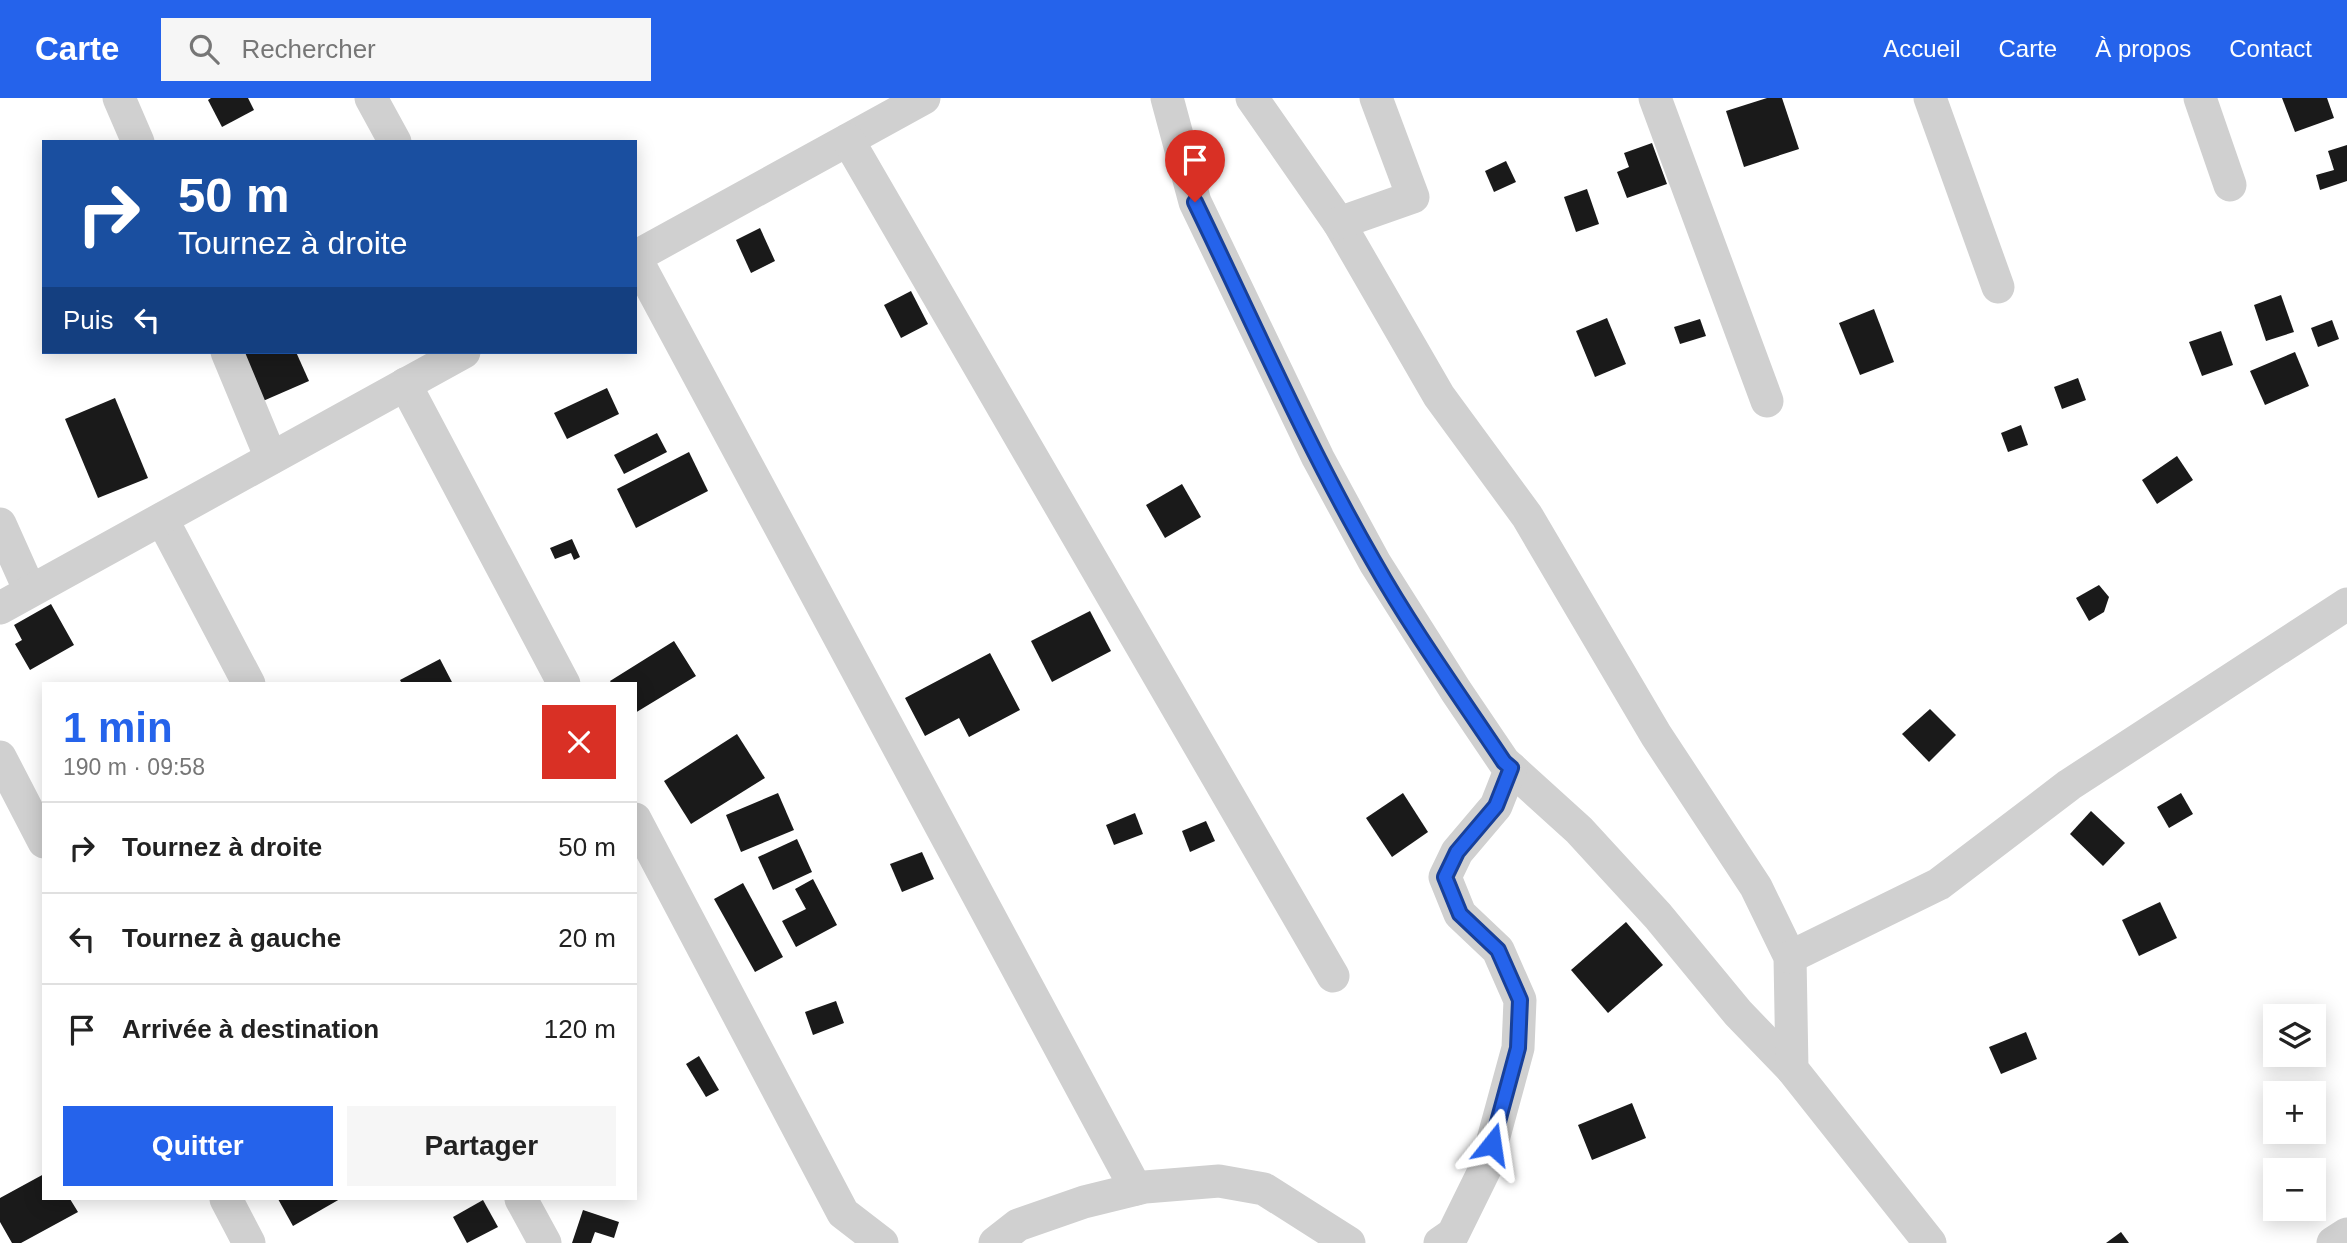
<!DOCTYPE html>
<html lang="fr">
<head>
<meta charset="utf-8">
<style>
  :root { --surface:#fff; --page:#f6f6f6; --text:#222; --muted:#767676; --line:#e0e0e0; --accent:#2563eb }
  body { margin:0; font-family:Arial,sans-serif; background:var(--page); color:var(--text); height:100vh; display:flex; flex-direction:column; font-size:26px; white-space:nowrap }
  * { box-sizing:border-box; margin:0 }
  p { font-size:23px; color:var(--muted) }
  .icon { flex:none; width:38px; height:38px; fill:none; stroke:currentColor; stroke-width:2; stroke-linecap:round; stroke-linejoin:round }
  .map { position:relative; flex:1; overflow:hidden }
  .details { position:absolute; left:42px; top:584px; width:595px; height:518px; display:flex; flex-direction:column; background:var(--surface); border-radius:0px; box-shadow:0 4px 18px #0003 }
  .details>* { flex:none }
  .hud { position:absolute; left:42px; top:42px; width:595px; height:214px; border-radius:0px; box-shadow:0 4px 18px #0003; background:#1a4fa0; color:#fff; overflow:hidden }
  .buttons { position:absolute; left:2263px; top:906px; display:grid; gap:14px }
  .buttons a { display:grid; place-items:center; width:63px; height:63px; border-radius:0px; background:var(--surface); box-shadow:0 4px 18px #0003; font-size:35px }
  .pin { position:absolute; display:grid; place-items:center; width:60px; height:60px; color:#fff; margin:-72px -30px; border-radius:50% 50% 50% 0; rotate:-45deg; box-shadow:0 0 7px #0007 }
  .pin .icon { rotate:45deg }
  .me { position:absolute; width:77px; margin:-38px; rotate:15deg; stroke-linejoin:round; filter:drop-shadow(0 0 5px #0008) }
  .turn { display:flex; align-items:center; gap:24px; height:147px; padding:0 21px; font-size:32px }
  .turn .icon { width:91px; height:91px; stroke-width:2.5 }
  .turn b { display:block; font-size:49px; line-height:60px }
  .then { display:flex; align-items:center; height:66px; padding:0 21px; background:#0003; gap:14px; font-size:26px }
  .round { display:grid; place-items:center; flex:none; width:74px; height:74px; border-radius:0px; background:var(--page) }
  .headline { display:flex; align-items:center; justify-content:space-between; height:119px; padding:0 21px }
  h1 { font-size:42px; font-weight:800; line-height:52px; color:var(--accent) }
  .cta { display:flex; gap:14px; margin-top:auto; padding:14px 21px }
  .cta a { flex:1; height:80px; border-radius:0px; background:var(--accent); color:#fff; font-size:28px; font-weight:800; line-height:80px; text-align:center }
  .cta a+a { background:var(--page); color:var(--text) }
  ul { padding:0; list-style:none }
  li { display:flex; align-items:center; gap:21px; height:91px; padding:0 21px; border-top:2px solid var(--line) }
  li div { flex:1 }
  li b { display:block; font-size:26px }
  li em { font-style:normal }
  header { display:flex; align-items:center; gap:42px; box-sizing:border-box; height:98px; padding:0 35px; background:var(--accent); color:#fff }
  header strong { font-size:33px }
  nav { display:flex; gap:38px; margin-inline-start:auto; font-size:24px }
  .search { width:490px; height:63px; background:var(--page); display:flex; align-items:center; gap:18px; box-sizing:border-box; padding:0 24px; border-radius:0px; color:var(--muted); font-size:26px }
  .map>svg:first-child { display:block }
  .building { fill:#1a1a1a }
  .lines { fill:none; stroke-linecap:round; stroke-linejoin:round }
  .minor { stroke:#d0d0d0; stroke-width:33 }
  .route-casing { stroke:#184099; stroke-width:18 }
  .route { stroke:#2563eb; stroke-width:12 }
</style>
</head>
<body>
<header>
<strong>Carte</strong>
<div class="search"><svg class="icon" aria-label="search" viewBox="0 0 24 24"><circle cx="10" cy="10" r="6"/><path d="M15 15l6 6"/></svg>Rechercher</div>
<nav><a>Accueil</a><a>Carte</a><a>À propos</a><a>Contact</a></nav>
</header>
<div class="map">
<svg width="2347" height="1145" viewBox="0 0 2347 1145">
  <rect width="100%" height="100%" fill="#fff"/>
  <!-- building -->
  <g class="building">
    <path d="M 211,0 L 248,0 L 254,12 L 222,29 L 208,2 Z"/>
    <path d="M 1767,0 L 1782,0 L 1799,51 L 1744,69 L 1726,13 Z"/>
    <path d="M 2282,0 L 2327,0 L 2334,20 L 2295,34 Z"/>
    <path d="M 1652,45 L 1667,86 L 1627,100 L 1617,74 L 1629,69 L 1624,55 Z"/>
    <path d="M 2347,47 L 2347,83 L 2320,92 L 2316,77 L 2334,72 L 2328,53 Z"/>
    <path d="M 1506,63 L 1516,84 L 1494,94 L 1485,73 Z"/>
    <path d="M 1587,91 L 1599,126 L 1576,134 L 1564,99 Z"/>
    <path d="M 760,130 L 775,163 L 751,175 L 736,142 Z"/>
    <path d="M 911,193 L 928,226 L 901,240 L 884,207 Z"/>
    <path d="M 2281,197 L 2294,234 L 2266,243 L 2254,207 Z"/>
    <path d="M 1874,211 L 1894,264 L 1860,277 L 1839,225 Z"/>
    <path d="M 1607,220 L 1626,266 L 1595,279 L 1576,233 Z"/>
    <path d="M 1700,221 L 1706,238 L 1680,246 L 1674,229 Z"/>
    <path d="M 2332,222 L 2339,241 L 2318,249 L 2311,230 Z"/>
    <path d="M 2221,233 L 2233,267 L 2202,278 L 2189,244 Z"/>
    <path d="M 241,254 L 296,254 L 309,283 L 263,303 Z"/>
    <path d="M 2295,254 L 2309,288 L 2265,307 L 2250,273 Z"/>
    <path d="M 2078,280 L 2086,302 L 2062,311 L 2054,289 Z"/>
    <path d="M 607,290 L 619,316 L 567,341 L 554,315 Z"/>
    <path d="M 115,300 L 148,380 L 98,400 L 65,321 Z"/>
    <path d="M 2021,327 L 2028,347 L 2008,354 L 2001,335 Z"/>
    <path d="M 657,335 L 667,354 L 624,376 L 614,357 Z"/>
    <path d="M 689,354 L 708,393 L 636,430 L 617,391 Z"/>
    <path d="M 2177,358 L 2193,382 L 2157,406 L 2142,382 Z"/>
    <path d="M 1182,386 L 1201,419 L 1165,440 L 1146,407 Z"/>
    <path d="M 572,441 L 580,459 L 574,462 L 571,455 L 555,461 L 550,450 Z"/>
    <path d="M 2099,487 L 2109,499 L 2104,514 L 2089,523 L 2076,500 Z"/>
    <path d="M 51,506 L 74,547 L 30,572 L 15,546 L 22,542 L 14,527 Z"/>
    <path d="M 1090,513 L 1111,553 L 1052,584 L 1031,543 Z"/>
    <path d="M 674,543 L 696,578 L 635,615 L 635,586 L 612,586 L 610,583 Z"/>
    <path d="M 990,555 L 1020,612 L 969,639 L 959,620 L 925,638 L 905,600 Z"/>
    <path d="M 440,561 L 453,586 L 402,586 L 400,582 Z"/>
    <path d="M 1930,611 L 1956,637 L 1929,664 L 1902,636 Z"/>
    <path d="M 737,636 L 765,680 L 691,726 L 664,683 Z"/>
    <path d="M 778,695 L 794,732 L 741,754 L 726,717 Z"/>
    <path d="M 1403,695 L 1428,734 L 1392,759 L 1366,720 Z"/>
    <path d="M 2181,695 L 2193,716 L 2169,730 L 2157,709 Z"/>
    <path d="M 2091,713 L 2125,745 L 2103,768 L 2070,736 Z"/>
    <path d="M 1135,715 L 1143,736 L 1114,747 L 1106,727 Z"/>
    <path d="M 1206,723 L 1215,743 L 1190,754 L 1182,733 Z"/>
    <path d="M 797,741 L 812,774 L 773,792 L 758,759 Z"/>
    <path d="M 922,754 L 934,781 L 902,794 L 890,766 Z"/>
    <path d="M 813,781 L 837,827 L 796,849 L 782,823 L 806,811 L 795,791 Z"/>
    <path d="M 743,785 L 783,859 L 755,874 L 714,801 Z"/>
    <path d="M 2160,804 L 2177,840 L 2139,858 L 2122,822 Z"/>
    <path d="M 1626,824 L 1663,867 L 1608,915 L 1571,872 Z"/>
    <path d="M 836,903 L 844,925 L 813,937 L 805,914 Z"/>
    <path d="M 2026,934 L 2037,961 L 2001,976 L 1989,949 Z"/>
    <path d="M 699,958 L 719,992 L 706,999 L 686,966 Z"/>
    <path d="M 1632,1005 L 1646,1040 L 1592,1062 L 1578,1027 Z"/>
    <path d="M 44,1076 L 44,1101 L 70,1101 L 78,1114 L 21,1145 L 12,1145 L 0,1124 L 0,1100 Z"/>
    <path d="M 278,1101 L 340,1101 L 293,1128 Z"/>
    <path d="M 483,1102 L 498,1129 L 467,1145 L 453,1119 Z"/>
    <path d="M 583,1112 L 619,1124 L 614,1140 L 595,1134 L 591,1145 L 572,1145 Z"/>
    <path d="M 2121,1134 L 2129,1145 L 2106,1145 Z"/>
  </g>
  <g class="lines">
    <!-- minor -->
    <g class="minor">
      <path d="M 119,0 L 138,44"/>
      <path d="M 371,0 L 395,44"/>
      <path d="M 924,0 L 635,159 L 1136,1091"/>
      <path d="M 1167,0 L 1195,104 L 1318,360 L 1375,465 L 1456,593 L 1504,664 L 1579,732 L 1658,818 L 1738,915 L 1792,971"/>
      <path d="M 1252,0 L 1339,125 L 1439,298 L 1527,418 L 1656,637 L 1756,789 L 1790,859 L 1792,971 L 1930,1145"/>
      <path d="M 1655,0 L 1767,303"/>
      <path d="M 1930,0 L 1998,189"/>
      <path d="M 2200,0 L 2230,87"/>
      <path d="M 848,42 L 1333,878"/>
      <path d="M 1339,125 L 1413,99 L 1376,0"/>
      <path d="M 227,254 L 271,360"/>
      <path d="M 405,286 L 564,586"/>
      <path d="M 162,421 L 249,586"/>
      <path d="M 0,426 L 30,493"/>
      <path d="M 0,510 L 464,254"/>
      <path d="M 0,659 L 44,744"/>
      <path d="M 635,721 L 843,1115 L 882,1145"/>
      <path d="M 1790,859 L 1939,786 L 2069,687 L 2347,506"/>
      <path d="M 226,1101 L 249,1145"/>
      <path d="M 521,1101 L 545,1145"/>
      <path d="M 995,1145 L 1018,1127 L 1084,1104 L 1145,1089 L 1219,1083 L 1264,1091 L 1349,1145"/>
      <path d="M 1440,1145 L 1453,1136 L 1485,1071 L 1518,950 L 1520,902 L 1498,852 L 1460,816 L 1445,779 L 1457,754 L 1496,708 L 1511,670"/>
      <path d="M 2333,1145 L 2347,1136"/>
    </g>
  </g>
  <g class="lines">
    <!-- route casing -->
    <g class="route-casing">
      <path id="route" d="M 1195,104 C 1253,224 1307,348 1374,464 C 1413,533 1460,598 1504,664 L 1511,670 L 1496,708 L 1457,754 L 1445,779 L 1460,816 L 1498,852 L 1520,902 L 1518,950 L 1492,1046"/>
    </g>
    <!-- route -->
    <use href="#route" class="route"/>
  </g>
</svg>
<div class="buttons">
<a><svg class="icon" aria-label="layers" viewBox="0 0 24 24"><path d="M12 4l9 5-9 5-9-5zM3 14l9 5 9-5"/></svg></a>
<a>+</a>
<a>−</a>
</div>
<div class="pin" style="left:1195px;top:104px;background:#d93025"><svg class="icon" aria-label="arrive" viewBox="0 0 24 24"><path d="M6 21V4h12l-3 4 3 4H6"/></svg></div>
<svg class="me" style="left:1492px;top:1046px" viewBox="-20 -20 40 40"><path d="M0-17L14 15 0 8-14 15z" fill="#2563eb" stroke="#fff" stroke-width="4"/></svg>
<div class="hud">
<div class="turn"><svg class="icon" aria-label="right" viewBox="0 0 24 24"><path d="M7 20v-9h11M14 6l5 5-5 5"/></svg><div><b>50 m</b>Tournez à droite</div></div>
<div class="then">Puis<svg class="icon" aria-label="left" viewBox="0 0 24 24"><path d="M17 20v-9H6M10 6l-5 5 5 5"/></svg></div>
</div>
<section class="details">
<div class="headline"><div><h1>1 min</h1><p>190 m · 09:58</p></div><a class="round" style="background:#d93025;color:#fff"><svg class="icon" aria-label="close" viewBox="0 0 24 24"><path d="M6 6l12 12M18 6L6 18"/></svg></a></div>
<ul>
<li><svg class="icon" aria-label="right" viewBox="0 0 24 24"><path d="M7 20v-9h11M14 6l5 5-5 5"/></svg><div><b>Tournez à droite</b></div><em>50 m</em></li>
<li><svg class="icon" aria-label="left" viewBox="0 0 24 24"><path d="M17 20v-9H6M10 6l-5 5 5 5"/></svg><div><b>Tournez à gauche</b></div><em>20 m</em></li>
<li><svg class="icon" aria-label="arrive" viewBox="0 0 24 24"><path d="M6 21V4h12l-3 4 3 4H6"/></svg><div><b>Arrivée à destination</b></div><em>120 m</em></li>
</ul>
<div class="cta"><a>Quitter</a><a>Partager</a></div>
</section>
</div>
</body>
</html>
